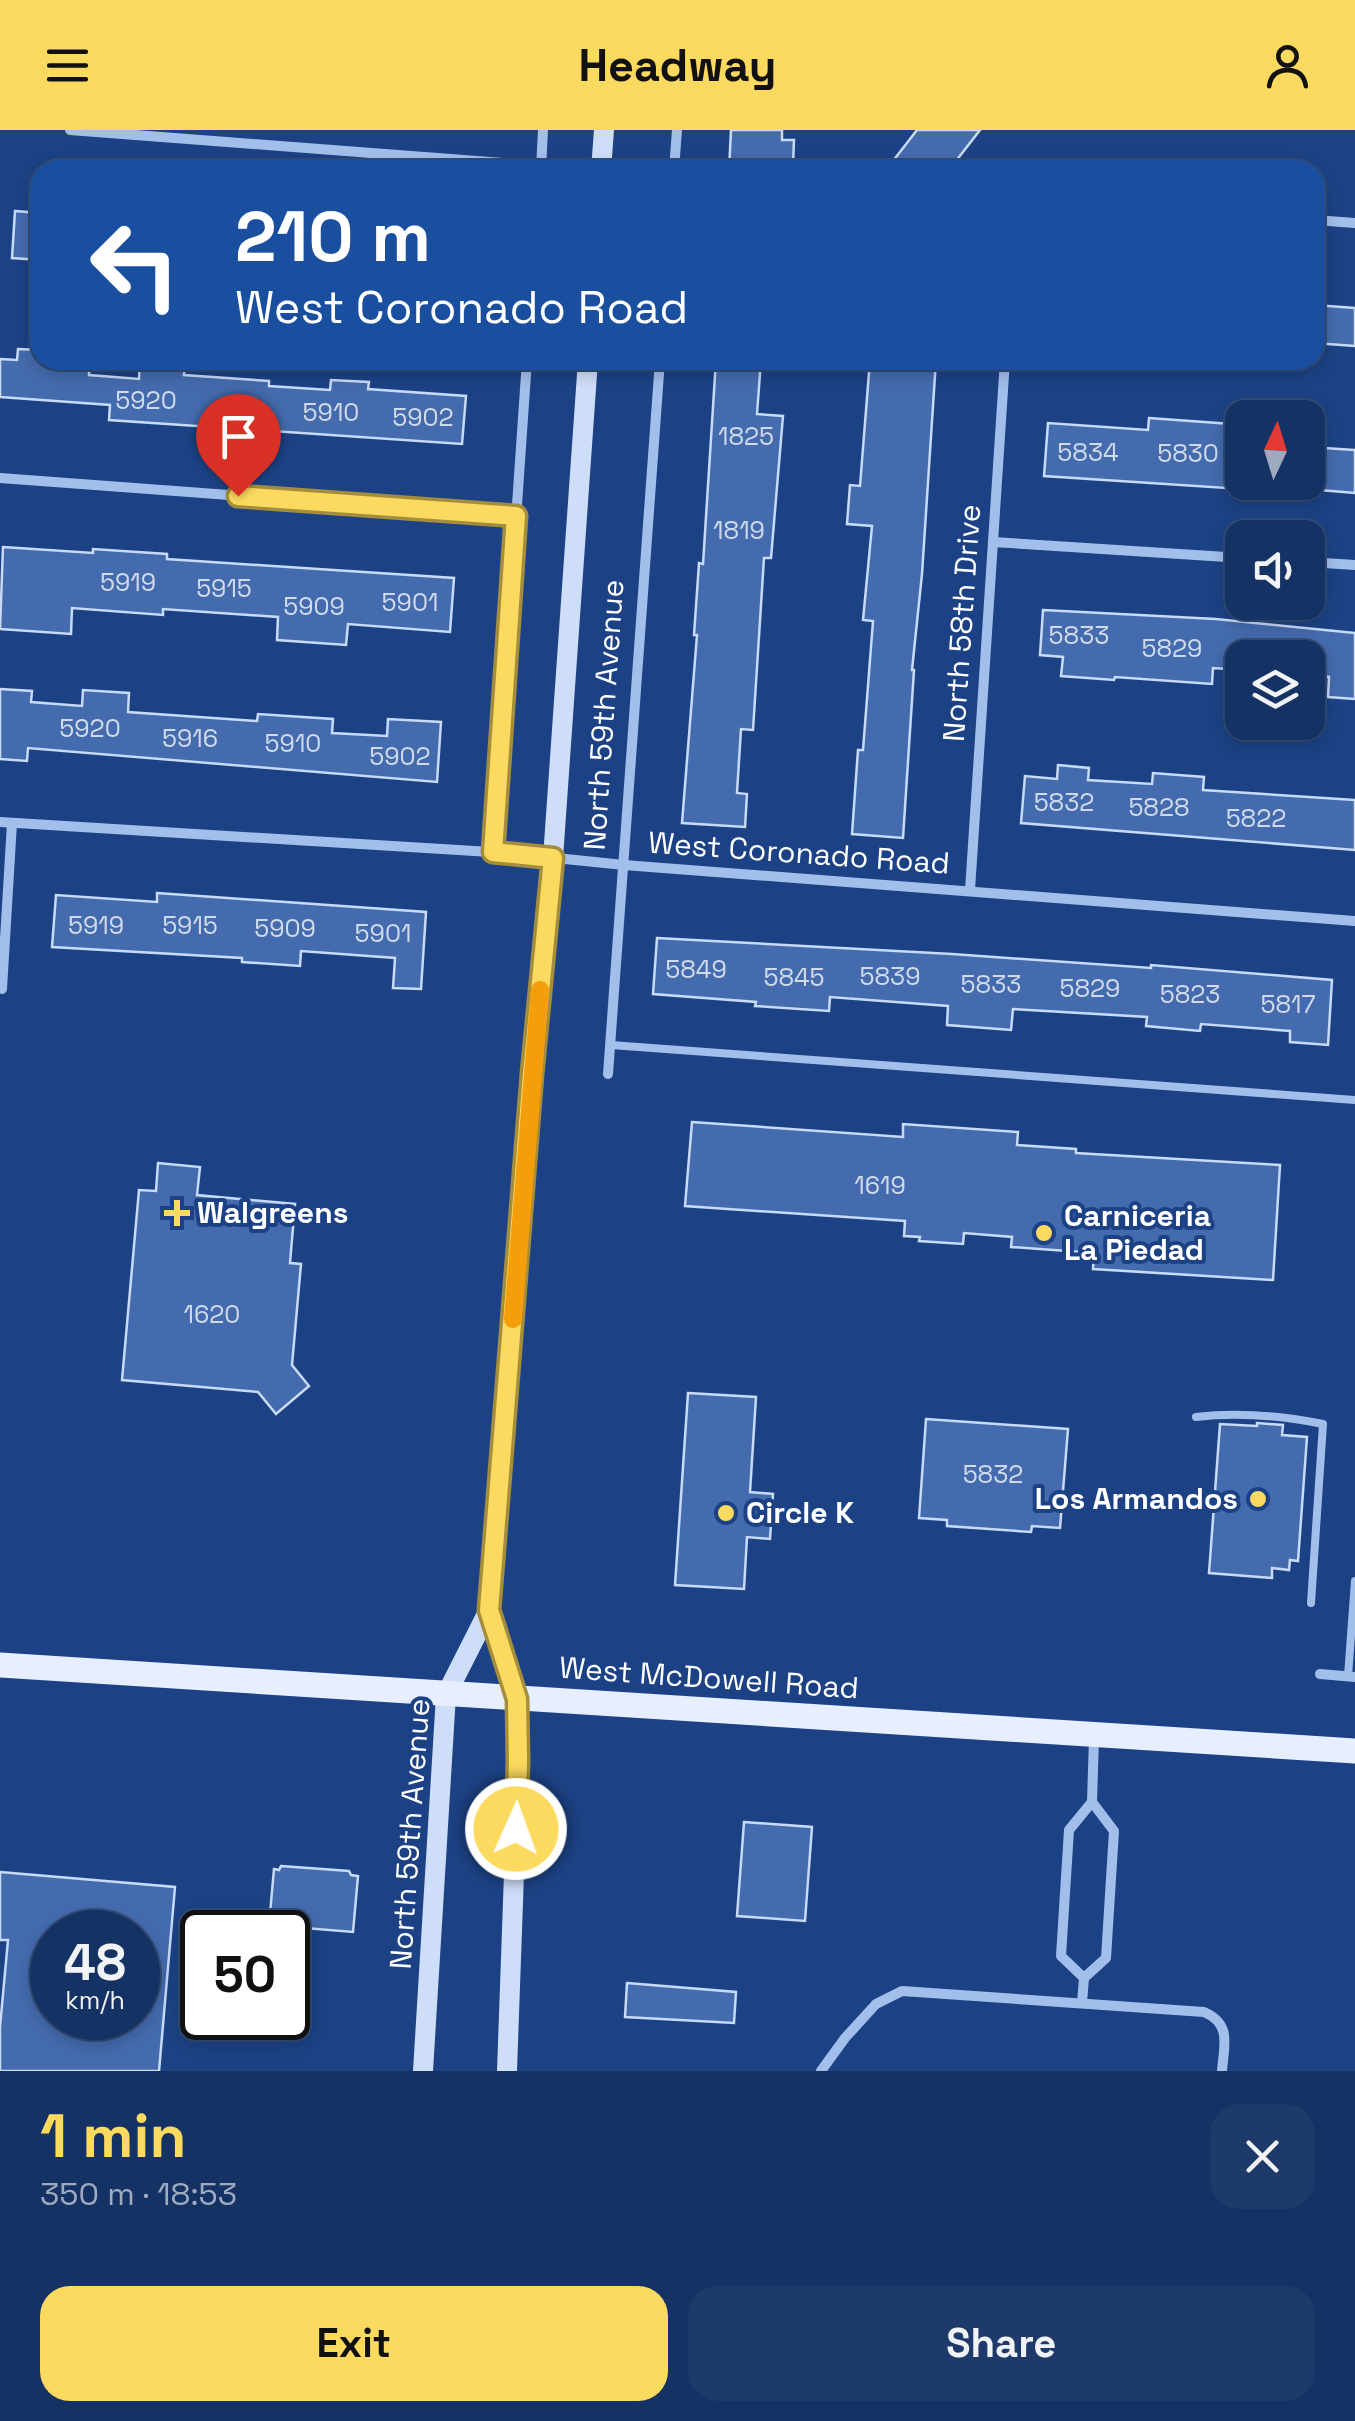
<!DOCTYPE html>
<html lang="en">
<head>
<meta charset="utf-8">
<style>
  :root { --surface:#153264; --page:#1e3a6a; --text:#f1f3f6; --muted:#9daabf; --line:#344d78; --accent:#fcda5f }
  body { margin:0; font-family:"Space Grotesk",sans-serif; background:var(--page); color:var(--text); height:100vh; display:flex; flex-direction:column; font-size:38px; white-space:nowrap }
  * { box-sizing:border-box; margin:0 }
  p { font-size:32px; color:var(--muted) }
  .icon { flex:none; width:55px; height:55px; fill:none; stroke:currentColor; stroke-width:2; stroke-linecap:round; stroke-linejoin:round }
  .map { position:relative; height:1941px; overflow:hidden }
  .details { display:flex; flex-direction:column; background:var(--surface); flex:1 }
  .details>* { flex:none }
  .banner { position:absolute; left:30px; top:30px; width:1295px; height:210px; border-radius:30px; box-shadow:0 5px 15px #0003,0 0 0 2px var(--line); background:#1a4fa0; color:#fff; overflow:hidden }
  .needle { width:65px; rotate:4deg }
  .controls { position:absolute; left:1225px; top:270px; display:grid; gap:20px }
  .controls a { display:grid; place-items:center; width:100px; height:100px; border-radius:20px; background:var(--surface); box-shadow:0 5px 15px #0003,0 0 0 2px var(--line); font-size:50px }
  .speed { position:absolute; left:30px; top:1780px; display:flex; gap:20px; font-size:50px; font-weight:700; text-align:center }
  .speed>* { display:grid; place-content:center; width:130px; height:130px; border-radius:50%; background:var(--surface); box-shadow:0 5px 15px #0003,0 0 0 2px var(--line); line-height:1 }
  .speed small { font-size:25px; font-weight:400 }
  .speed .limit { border:5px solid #111; border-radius:15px; background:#fff; color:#111 }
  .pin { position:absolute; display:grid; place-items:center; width:85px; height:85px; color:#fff; margin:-102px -42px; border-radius:50% 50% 50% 0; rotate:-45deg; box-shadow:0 0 10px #0007 }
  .pin .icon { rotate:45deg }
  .me { position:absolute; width:110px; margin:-55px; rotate:2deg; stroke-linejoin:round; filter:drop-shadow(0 0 8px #0008) }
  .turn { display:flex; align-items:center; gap:35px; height:210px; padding:0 40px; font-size:45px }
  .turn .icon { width:130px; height:130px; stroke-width:2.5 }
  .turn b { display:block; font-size:70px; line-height:85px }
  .round { display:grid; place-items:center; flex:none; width:105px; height:105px; border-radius:30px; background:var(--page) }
  .headline { display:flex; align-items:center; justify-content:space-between; height:170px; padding:0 40px }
  h1 { font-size:60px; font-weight:700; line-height:75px; color:var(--accent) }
  .cta { display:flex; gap:20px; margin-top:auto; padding:20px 40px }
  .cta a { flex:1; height:115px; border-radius:30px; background:var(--accent); color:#111; font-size:40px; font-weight:700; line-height:115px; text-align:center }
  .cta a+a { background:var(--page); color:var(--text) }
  header { display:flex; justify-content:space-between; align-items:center; height:130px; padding:0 40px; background:var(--accent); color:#111; font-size:45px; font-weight:700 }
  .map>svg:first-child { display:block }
  .building { fill:#446bae; stroke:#c7daf8; stroke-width:2.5; fill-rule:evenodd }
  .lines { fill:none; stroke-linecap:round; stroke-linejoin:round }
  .lane { stroke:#a2beeb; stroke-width:8 }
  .street { stroke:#a2beeb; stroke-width:10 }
  .secondary { stroke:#ceddf8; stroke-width:20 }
  .primary { stroke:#e7eeff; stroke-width:25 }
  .route-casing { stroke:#a48e3e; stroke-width:25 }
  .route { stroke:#fcda5f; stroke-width:18 }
  .slow { stroke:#f59e0b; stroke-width:18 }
  .poi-dot { fill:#fcda5f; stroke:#1c4285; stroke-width:4 }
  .labels { text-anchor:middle; stroke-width:8; stroke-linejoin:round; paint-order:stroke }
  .number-label { font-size:25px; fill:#d0daeb }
  .street-label { font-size:30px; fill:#fff; stroke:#1c4285 }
  .poi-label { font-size:30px; font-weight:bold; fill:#fff; stroke:#1c4285; text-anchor:start }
</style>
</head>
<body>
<header><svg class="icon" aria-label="menu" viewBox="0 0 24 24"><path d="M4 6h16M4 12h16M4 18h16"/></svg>Headway<svg class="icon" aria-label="person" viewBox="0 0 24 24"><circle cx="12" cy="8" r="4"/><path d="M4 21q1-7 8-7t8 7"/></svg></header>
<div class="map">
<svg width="1355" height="1941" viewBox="0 0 1355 1941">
  <rect width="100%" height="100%" fill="#1c4285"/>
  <!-- building -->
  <g class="building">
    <path d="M 731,0 L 782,0 L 782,10 L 794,10 L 793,35 L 780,34 L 780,40 L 729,40 Z"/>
    <path d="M 917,0 L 980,0 L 949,40 L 886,40 Z"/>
    <path d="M 15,81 L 40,83 L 40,130 L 12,128 Z"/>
    <path d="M 1315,175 L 1355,178 L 1355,216 L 1315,213 Z"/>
    <path d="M 18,219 L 40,220 L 40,230 L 90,230 L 89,245 L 139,249 L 140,230 L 185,233 L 184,245 L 269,251 L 269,256 L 330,260 L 331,250 L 369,252 L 368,259 L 466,266 L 462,314 L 109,290 L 110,275 L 0,267 L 0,229 L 17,230 Z"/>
    <path d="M 716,230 L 761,230 L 757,284 L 783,286 L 771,428 L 764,428 L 753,600 L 741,599 L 737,663 L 747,664 L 745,697 L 682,693 L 697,505 L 694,505 L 699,433 L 703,434 Z"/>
    <path d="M 870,230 L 936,230 L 922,444 L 912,540 L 914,540 L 903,708 L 852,704 L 858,620 L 863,620 L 873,491 L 863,490 L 872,396 L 847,394 L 850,355 L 860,356 Z"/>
    <path d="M 1149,288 L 1231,294 L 1226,358 L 1044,346 L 1048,293 L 1148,300 Z"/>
    <path d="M 1308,317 L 1355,320 L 1355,363 L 1308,359 Z"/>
    <path d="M 3,417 L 93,423 L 93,419 L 167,424 L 167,429 L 454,448 L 450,502 L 348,494 L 346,515 L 277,510 L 278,487 L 163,479 L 163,485 L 72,478 L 71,504 L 0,499 Z"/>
    <path d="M 1043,480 L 1216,489 L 1355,503 L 1355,569 L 1328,567 L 1329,547 L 1308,545 L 1308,528 L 1242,528 L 1242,540 L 1213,538 L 1212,554 L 1115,547 L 1114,550 L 1061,546 L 1063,527 L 1040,525 Z"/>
    <path d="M 0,559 L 32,561 L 31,572 L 82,576 L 83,560 L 129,563 L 128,582 L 257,591 L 258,584 L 333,589 L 332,603 L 387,606 L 388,589 L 441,592 L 437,652 L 28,618 L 27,631 L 0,629 Z"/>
    <path d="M 1058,635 L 1089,638 L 1088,650 L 1152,654 L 1153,643 L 1204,647 L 1203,660 L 1355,670 L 1355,720 L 1021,693 L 1025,646 L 1057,649 Z"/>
    <path d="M 157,763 L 426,782 L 421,859 L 393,858 L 395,828 L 301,821 L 300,836 L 242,832 L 242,828 L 52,817 L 56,765 L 157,772 Z"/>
    <path d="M 657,808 L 952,824 L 1151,838 L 1151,835 L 1332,850 L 1328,915 L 1290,912 L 1290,901 L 1201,894 L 1200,901 L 1146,896 L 1147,887 L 1013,879 L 1011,900 L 947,895 L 948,876 L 830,867 L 829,881 L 755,876 L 756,872 L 653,864 Z"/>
    <path d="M 692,992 L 903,1007 L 903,994 L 1018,1002 L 1017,1015 L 1076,1019 L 1076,1023 L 1280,1035 L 1273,1150 L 1093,1139 L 1094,1123 L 1011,1117 L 1012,1107 L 964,1103 L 963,1114 L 919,1111 L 920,1107 L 904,1106 L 905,1091 L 685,1076 Z"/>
    <path d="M 158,1033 L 200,1037 L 197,1065 L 295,1074 L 290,1133 L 301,1134 L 292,1235 L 309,1256 L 276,1284 L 258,1262 L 122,1250 L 139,1060 L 156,1061 Z"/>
    <path d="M 688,1263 L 756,1267 L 750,1362 L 773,1364 L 770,1409 L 747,1407 L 744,1459 L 675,1455 Z"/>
    <path d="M 926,1289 L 1068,1299 L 1060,1398 L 1032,1396 L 1031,1402 L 947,1396 L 947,1390 L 919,1388 Z"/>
    <path d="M 1257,1293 L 1283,1295 L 1282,1305 L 1307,1307 L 1298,1431 L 1290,1430 L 1289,1440 L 1272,1438 L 1272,1448 L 1209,1443 L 1220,1294 L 1257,1296 Z"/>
    <path d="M 744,1692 L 812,1697 L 805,1791 L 737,1786 Z"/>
    <path d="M 281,1736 L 349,1741 L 351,1745 L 358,1746 L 353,1802 L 269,1795 L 274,1739 L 279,1740 Z"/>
    <path d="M 0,1742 L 175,1757 L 159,1941 L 0,1941 L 0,1897 L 8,1810 L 0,1810 ZM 52,1802 L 138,1802 L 138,1888 L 52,1888 Z"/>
    <path d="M 627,1853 L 736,1862 L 734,1893 L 625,1887 Z"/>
  </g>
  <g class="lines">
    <!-- lane -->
    <g class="lane">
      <path d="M 611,915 L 1355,970"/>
      <path d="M 1196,1287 C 1237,1282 1282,1286 1323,1294 L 1311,1473"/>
      <path d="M 1348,1546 L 1355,1451"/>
    </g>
    <!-- street -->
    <g class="street">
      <path d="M 70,0 L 541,36"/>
      <path d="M 541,39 L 543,0"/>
      <path d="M 674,40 L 677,0"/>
      <path d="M 1315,90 L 1355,93"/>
      <path d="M 0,348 L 515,386"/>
      <path d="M 993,412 L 1242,428"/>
      <path d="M 1308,432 L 1355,435"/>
      <path d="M 0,692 L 507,723 L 624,735 L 1355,791"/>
      <path d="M 493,722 L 527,230"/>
      <path d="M 970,760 L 1005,230"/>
      <path d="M 2,859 L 12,693"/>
      <path d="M 608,944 L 660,230"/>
      <path d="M 1320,1544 L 1355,1547"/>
      <path d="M 1084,1848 L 1061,1826 L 1069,1700 L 1092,1672 L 1094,1608"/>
      <path d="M 1082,1873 L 1084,1848 L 1106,1828 L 1114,1701 L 1092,1672"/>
      <path d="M 821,1941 L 845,1908 L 876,1874 L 902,1861 L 1204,1882 C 1232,1894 1224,1915 1222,1941"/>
    </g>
    <!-- secondary -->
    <g class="secondary">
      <path d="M 601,40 L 604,0"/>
      <path d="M 423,1941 L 446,1565 L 489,1480"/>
      <path d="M 507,1941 L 518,1631 L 517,1569 L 489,1480 L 535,910 L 553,728 L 588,230"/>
    </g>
    <!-- primary -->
    <path class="primary" d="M 0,1535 L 1355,1621"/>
  </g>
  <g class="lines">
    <!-- route casing -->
    <g class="route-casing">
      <path id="route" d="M 238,366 L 516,386 L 493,722 L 553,728 L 532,944 L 489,1480 L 517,1569 L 518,1631 L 516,1699"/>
    </g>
    <!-- route -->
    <use href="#route" class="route"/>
    <!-- slow -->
    <path class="slow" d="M 513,1189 L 540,860"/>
  </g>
  <!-- markers -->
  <g class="poi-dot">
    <path d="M172 1068h10v10h10v10h-10v10h-10v-10h-10v-10h10z"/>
    <circle cx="1044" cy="1103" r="10"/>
    <circle cx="1258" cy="1369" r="10"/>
    <circle cx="726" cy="1383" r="10"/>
  </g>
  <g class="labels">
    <!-- number labels -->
    <g class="number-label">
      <text x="146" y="279">5920</text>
      <text x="331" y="291">5910</text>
      <text x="423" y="296">5902</text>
      <text x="746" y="315">1825</text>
      <text x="1088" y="331">5834</text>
      <text x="1188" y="332">5830</text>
      <text x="739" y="409">1819</text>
      <text x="128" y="461">5919</text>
      <text x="224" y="467">5915</text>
      <text x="410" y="481">5901</text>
      <text x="314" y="485">5909</text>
      <text x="1079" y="514">5833</text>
      <text x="1172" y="527">5829</text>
      <text x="90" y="607">5920</text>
      <text x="190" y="617">5916</text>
      <text x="293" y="622">5910</text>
      <text x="400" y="635">5902</text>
      <text x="1064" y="681">5832</text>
      <text x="1159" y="686">5828</text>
      <text x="1256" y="697">5822</text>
      <text x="96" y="804">5919</text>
      <text x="190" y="804">5915</text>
      <text x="285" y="807">5909</text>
      <text x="383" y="812">5901</text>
      <text x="696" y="848">5849</text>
      <text x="890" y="855">5839</text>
      <text x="794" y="856">5845</text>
      <text x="991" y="863">5833</text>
      <text x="1090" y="867">5829</text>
      <text x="1190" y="873">5823</text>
      <text x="1288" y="883">5817</text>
      <text x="880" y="1064">1619</text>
      <text x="212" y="1193">1620</text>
      <text x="993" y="1353">5832</text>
    </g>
    <!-- street labels -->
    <g class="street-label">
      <text transform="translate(962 493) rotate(-86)" y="10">North 58th Drive</text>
      <text transform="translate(604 585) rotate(-86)" y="10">North 59th Avenue</text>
      <text transform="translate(799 723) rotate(4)" y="10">West Coronado Road</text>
      <text transform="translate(709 1548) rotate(4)" y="10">West McDowell Road</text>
      <text transform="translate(410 1704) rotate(-86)" y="10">North 59th Avenue</text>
    </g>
    <!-- poi labels -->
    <g class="poi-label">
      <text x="197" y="1093">Walgreens</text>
      <text x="1064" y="1096">Carniceria<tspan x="1064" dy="34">La Piedad</tspan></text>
      <text x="1238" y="1379" text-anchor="end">Los Armandos</text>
      <text x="746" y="1393">Circle K</text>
    </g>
  </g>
</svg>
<div class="controls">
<a><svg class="needle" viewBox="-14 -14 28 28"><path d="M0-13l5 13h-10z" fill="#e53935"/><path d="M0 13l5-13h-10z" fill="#9daabf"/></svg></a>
<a><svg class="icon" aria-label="sound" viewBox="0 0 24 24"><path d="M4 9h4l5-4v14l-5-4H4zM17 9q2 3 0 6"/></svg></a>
<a><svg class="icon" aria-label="layers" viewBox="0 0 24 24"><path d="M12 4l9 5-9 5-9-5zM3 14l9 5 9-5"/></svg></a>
</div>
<div class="speed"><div>48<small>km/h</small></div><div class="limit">50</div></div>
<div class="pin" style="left:238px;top:366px;background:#d93025"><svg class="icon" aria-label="arrive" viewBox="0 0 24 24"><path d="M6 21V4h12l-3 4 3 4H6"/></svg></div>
<svg class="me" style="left:516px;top:1699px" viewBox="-20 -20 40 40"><circle r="17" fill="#fcda5f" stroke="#fff" stroke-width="3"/><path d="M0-11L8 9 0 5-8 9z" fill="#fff"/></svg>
<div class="banner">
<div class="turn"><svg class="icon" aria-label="left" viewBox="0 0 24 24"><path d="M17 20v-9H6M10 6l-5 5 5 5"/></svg><div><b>210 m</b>West Coronado Road</div></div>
</div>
</div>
<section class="details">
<div class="headline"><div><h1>1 min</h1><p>350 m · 18:53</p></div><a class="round"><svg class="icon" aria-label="close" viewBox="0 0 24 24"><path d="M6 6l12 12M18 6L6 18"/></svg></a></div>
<div class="cta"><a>Exit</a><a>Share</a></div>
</section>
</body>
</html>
